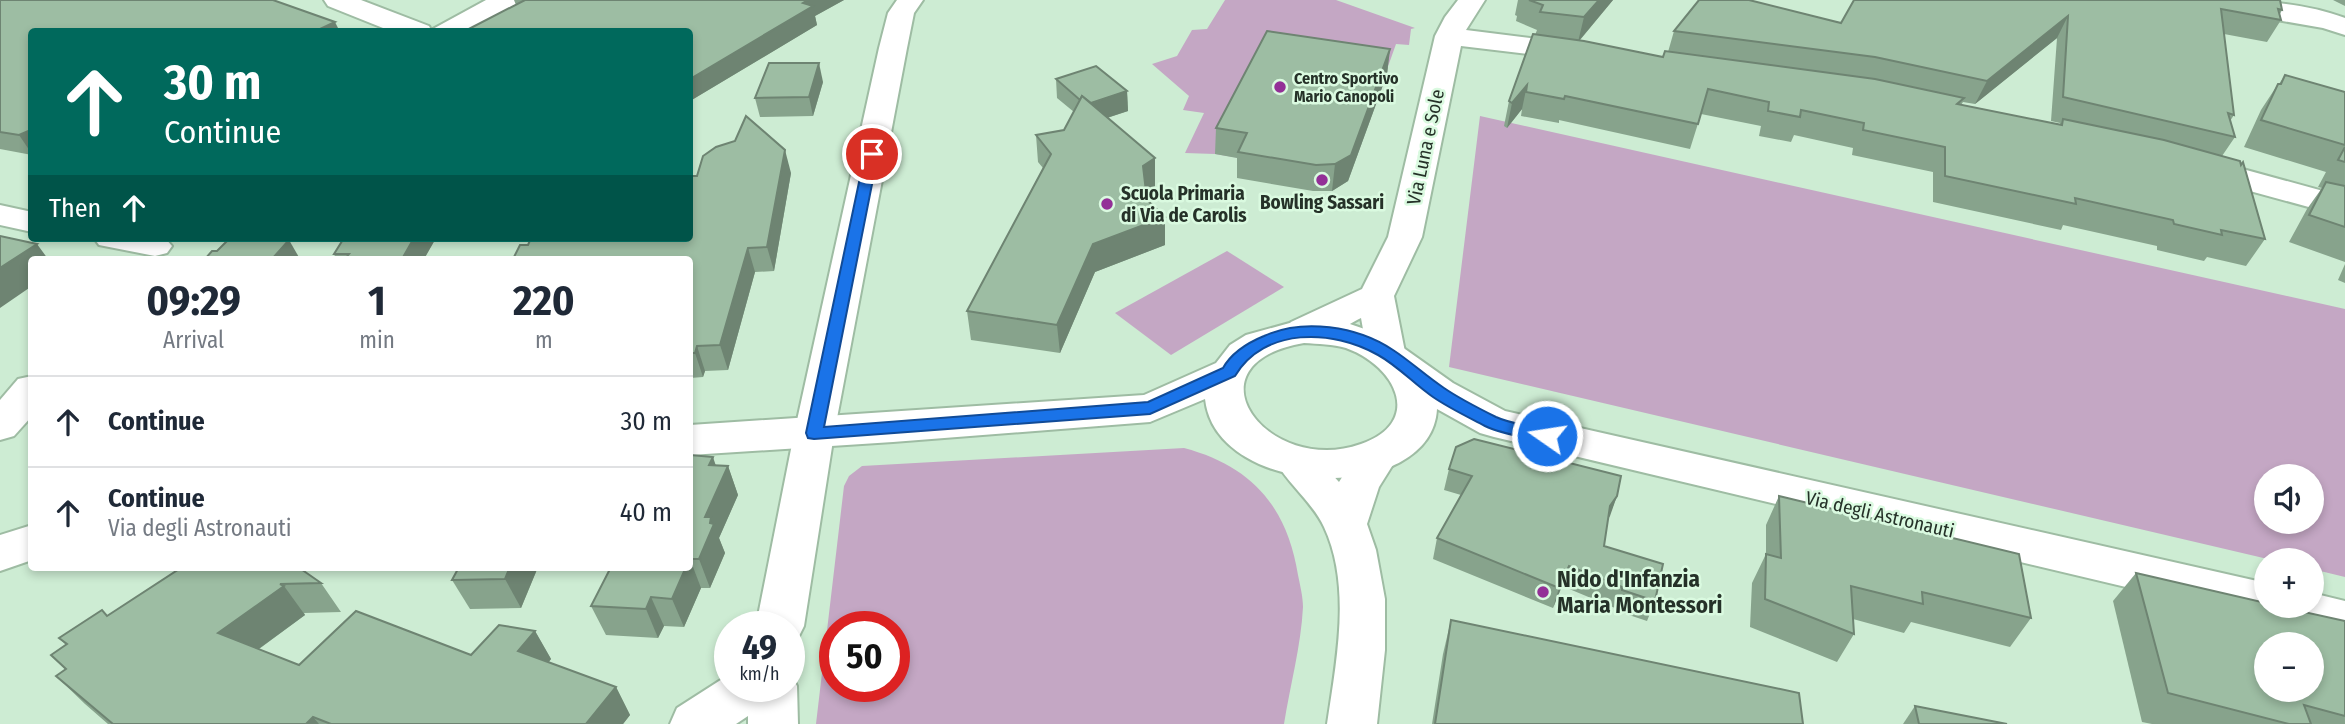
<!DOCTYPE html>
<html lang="en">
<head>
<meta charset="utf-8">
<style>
  :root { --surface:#fff; --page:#f6f6f7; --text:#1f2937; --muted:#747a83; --line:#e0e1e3 }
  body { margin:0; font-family:"Fira Sans Condensed",sans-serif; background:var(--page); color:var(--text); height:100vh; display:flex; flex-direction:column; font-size:26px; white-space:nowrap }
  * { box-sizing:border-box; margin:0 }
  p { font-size:23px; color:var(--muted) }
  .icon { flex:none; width:38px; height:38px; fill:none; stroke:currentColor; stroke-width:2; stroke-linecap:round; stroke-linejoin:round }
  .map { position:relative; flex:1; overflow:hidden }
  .panel { position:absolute; left:28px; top:256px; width:665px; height:315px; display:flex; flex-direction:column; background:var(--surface); border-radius:7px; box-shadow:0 4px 10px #0003 }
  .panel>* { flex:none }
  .hud { position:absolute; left:28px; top:28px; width:665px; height:214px; border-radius:7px; box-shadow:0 4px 10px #0003; background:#00695c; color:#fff; overflow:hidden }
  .controls { position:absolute; left:2254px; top:464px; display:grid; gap:14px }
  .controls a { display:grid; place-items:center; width:70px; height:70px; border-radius:50%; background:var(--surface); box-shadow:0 4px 10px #0003; font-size:35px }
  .speed { position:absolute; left:714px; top:611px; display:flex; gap:14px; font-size:35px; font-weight:700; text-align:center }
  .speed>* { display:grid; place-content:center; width:91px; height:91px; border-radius:50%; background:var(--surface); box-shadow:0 4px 10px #0003; line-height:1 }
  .speed small { font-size:18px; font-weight:400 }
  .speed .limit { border:10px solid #d22; background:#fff; color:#111 }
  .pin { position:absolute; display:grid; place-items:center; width:60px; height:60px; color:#fff; margin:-30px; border:4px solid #fff; border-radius:50%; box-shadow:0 2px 7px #0007 }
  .me { position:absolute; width:77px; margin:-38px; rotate:283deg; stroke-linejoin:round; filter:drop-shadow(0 0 5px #0008) }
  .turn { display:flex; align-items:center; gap:24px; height:147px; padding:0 21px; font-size:32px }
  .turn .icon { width:91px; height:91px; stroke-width:2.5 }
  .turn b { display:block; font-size:49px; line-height:60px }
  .then { display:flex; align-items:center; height:66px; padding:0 21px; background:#0003; gap:14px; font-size:26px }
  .eta { display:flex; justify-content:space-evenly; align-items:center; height:119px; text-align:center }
  .eta b { font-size:42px; font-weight:700; line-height:49px }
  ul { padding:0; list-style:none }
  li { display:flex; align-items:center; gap:21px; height:91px; padding:0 21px; border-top:2px solid var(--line) }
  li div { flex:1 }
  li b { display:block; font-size:26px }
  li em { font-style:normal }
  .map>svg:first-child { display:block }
  .green { fill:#c4a7c4; fill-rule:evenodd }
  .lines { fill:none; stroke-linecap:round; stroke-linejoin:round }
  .minor-casing { stroke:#9ebca3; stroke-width:4 }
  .major-casing { stroke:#9ebca3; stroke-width:4 }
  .minor { fill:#fff; fill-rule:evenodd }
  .major { fill:#fff; fill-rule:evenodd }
  .wall { fill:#87a38c; fill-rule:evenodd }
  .shaded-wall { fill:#6e8472 }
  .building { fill:#9dbda3; stroke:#6e8472; stroke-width:2; fill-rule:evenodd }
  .route { fill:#1a73e8; stroke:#114b97; stroke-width:2 }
  .poi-dot { fill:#933097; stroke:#dafae0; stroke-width:2.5 }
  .labels { text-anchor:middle; stroke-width:5; stroke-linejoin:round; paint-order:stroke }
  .far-poi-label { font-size:16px; font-weight:bold; fill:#253128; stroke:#dafae0; text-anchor:start }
  .street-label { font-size:19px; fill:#253128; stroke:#dafae0 }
  .poi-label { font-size:19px; font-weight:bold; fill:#253128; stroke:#dafae0; text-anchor:start }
  .near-poi-label { font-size:23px; font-weight:bold; fill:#253128; stroke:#dafae0; text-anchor:start }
</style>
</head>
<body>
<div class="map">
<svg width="2345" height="724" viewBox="0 0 2345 724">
  <rect width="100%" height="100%" fill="#cdecd3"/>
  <!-- green -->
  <g class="green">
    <path d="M 1225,0 L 1336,0 L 1415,28 L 1411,29 L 1409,45 L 1396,44 L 1349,176 L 1215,154 L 1185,153 L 1204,113 L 1183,110 L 1189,96 L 1152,64 L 1177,56 L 1192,30 L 1207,29 Z"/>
    <path d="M 1480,116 L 2345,309 L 2345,577 L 2312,569 L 2312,560 L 2272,560 L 1449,367 ZM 2266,476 L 2312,476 L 2312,522 L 2266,522 Z"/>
    <path d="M 1227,251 L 1284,287 L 1171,355 L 1115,313 Z"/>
    <path d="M 1184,448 C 1252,466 1287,507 1298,575 C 1300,585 1303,597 1303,607 C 1301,646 1290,686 1284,724 L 816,724 L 844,486 L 849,476 L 862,466 ZM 835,626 L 894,626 L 894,686 L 835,686 Z"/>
  </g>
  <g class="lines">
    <!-- minor casing -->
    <g class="minor-casing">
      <g id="minor">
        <path d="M 324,0 L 361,0 L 429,26 L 431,30 L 486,0 L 520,0 L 516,6 L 465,32 L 393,32 L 328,6 Z"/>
        <path d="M 897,0 L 923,0 L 914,13 L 907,48 L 834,434 L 804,626 L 797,640 L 789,642 L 789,626 L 756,626 L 794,434 L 879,48 L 888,13 Z"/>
        <path d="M 1458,0 L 1485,0 L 1466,30 L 1579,44 L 1589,46 L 1593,52 L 1589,58 L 1579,60 L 1461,46 L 1422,237 L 1394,296 L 1405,352 L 1399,361 L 1386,365 L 1373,361 L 1367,352 L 1361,318 C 1339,329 1316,346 1291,340 L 1285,331 L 1291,322 L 1362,289 L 1388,237 L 1435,36 L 1445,17 Z"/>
        <path d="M 2194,0 C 2243,0 2298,0 2345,18 L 2345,35 L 2323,28 L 2207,8 L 2198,6 Z"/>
        <path d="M 2199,157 L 2345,197 L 2345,217 L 2188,174 L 2183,167 L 2188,160 Z"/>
        <path d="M 0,205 L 32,212 L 32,232 L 0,225 Z"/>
        <path d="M 94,238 L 165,238 L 172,246 L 167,253 L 155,256 L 99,245 Z"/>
        <path d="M 32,376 L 32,416 L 14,436 L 0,440 L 0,400 L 18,379 Z"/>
        <path d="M 1378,440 L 1393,444 L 1399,455 L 1379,487 L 1367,524 L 1376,550 L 1385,599 L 1385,650 L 1377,724 L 1327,724 C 1336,663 1352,586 1324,527 C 1313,503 1289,485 1276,462 L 1282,451 C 1313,442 1320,461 1339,482 L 1363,444 Z"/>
        <path d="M 789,671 L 797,686 L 798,724 L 748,724 L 748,716 L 736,724 L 670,724 L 677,708 L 730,674 L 730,686 L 789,686 Z"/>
      </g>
    </g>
    <!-- major casing -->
    <g class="major-casing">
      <g id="major">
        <path d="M 1304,319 L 1347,323 L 1388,337 L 1453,383 L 1505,411 L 2266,583 L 2266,606 L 2312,606 L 2312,593 L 2345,601 L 2345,639 L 1494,437 L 1480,433 L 1437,409 C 1432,505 1216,500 1205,399 L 1150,422 L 893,442 L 690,455 L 690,425 L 1144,395 L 1216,363 L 1230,345 L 1246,335 ZM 1304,343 C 1318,344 1333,344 1346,348 C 1396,366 1424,422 1361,444 C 1268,477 1182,364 1304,343 Z"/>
        <path d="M 32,525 L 32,560 L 0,571 L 0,535 Z"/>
      </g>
    </g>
    <!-- minor -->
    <use href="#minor" class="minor"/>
    <!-- major -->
    <use href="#major" class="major"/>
  </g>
  <!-- wall -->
  <g class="wall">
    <path d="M 0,0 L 32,32 L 32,155 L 0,149 Z"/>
    <path d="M 514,0 L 844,0 L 815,16 L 817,25 L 690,101 L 690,32 L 516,5 Z"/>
    <path d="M 1518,0 L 1613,0 L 1580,40 L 1663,57 L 1668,52 L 1674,31 L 2280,0 L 2282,10 L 2280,14 L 2281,20 L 2267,42 L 2224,34 L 2234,115 L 2230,121 L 2235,137 L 2222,156 L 2265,239 L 2246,266 L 2207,257 L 2204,261 L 2157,250 L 2157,246 L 2063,225 L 2061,230 L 1933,202 L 1933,172 L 1852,155 L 1853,148 L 1794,135 L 1791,142 L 1759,136 L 1761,126 L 1701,114 L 1690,149 L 1559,120 L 1559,123 L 1521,116 L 1522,109 L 1507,128 L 1504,126 L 1509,101 L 1537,30 L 1516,21 L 1517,16 L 1515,15 ZM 2057,38 L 2051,121 L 2060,123 L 2060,125 L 1961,105 L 1963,102 L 1975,104 Z"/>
    <path d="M 2333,0 L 2345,0 L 2345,6 Z"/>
    <path d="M 1390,49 L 1387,74 L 1348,181 L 1332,191 L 1313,191 L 1237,178 L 1237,158 L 1215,154 L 1216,128 Z"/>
    <path d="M 2285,75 L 2345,92 L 2345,262 L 2289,242 L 2307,209 L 2322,188 L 2318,187 L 2326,172 L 2244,147 L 2261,110 L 2278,84 L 2279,84 Z"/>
    <path d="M 1056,79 L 1127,91 L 1128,111 L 1107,118 L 1155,158 L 1155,186 L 1146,192 L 1147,200 L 1165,217 L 1165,245 L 1095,272 L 1060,353 L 971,340 L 967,311 L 1043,168 L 1038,162 L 1036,135 L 1064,130 L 1074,112 L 1057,98 Z"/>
    <path d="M 823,82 L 813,116 L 760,117 L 755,98 Z"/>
    <path d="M 791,173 L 774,271 L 755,272 L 728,370 L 705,371 L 703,377 L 690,378 L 690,238 Z"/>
    <path d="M 436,238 L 424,259 L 336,259 L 334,254 Z"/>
    <path d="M 2345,264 L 2345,283 L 2338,280 Z"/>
    <path d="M 690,455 L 716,465 L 728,466 L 738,495 L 719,538 L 725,553 L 710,588 L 701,588 L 684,627 L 664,626 L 658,638 L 606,635 L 591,606 Z"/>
    <path d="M 1449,469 L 1617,496 L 1608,519 L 1604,546 L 1655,601 L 1647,621 L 1614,610 L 1615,608 L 1562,586 L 1553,608 L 1433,559 L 1437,538 L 1461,495 L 1444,490 Z"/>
    <path d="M 1779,496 L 2031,618 L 2010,647 L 1911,622 L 1904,633 L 1853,619 L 1854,634 L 1837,662 L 1750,627 L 1752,583 L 1766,554 L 1766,525 Z"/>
    <path d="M 175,567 L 298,567 L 321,583 L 341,612 L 304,613 L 305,615 L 259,649 L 299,665 L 471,655 L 535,631 L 551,659 L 549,662 L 616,687 L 630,715 L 623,724 L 108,724 L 85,704 L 56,676 L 66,670 L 51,655 L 66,645 L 59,638 L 107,616 L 177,570 Z"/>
    <path d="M 459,567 L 538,567 L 521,608 L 470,609 L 452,580 Z"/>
    <path d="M 2136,573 L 2345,621 L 2345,724 L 2152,724 L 2142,722 L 2113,601 Z"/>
    <path d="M 1451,620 L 1803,724 L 1432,724 L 1443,654 Z"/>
    <path d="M 1915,706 L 2007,724 L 1903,724 Z"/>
  </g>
  <!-- shaded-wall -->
  <g class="shaded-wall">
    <path d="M 808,0 L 844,0 L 815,16 L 817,25 L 690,101 L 690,79 Z"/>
    <path d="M 1599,0 L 1613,0 L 1578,42 L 1584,17 Z"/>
    <path d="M 2068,16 L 2057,38 L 1975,104 L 1987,81 Z"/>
    <path d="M 335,22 L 340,32 L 321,32 L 320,29 Z"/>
    <path d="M 1390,49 L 1387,74 L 1348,181 L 1332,191 L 1335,164 Z"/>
    <path d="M 819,63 L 823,82 L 813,116 L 809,97 Z"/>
    <path d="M 1527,85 L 1522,109 L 1507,128 L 1512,103 Z"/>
    <path d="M 1127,91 L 1128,111 L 1088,124 L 1087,105 Z"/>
    <path d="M 28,131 L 32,136 L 32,154 L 19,135 Z"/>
    <path d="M 785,150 L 791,173 L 774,271 L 767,247 Z"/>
    <path d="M 1155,158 L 1155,186 L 1144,193 L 1143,166 Z"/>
    <path d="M 1165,217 L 1165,245 L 1095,272 L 1060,353 L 1057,325 L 1093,244 Z"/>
    <path d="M 414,238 L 436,238 L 424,259 L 402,259 Z"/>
    <path d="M 289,240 L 300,259 L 272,259 Z"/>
    <path d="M 37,244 L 48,259 L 32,259 L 32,286 L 0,308 L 0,268 Z"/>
    <path d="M 748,248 L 755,272 L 728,370 L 720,345 Z"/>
    <path d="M 697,346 L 705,371 L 703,377 L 695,353 Z"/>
    <path d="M 713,457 L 721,481 L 728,466 L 738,495 L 719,538 L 725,553 L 710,588 L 699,559 L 709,465 Z"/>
    <path d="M 1617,496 L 1610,516 L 1603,527 L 1610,506 Z"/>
    <path d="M 690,559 L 701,588 L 684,627 L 672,599 L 686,567 L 690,567 Z"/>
    <path d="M 1569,566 L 1562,586 L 1553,608 L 1559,588 Z"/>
    <path d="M 510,567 L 538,567 L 521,608 L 505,579 Z"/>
    <path d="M 284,586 L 305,615 L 242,661 L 218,633 Z"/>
    <path d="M 651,597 L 664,626 L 658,638 L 646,609 Z"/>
    <path d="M 535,631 L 551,659 L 534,679 L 518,651 Z"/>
    <path d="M 616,687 L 630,715 L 623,724 L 586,724 Z"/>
    <path d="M 313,717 L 319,724 L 306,724 Z"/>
  </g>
  <!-- building -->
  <g class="building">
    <path d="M 0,0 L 273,0 L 335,22 L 320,29 L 327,32 L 32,32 L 32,133 L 28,131 L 19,135 L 0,132 Z"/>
    <path d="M 525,0 L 808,0 L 803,3 L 813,6 L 690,79 L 690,32 L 463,32 Z"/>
    <path d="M 1529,0 L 1599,0 L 1584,17 L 1540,12 L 1543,5 Z"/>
    <path d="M 1699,0 L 1749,0 L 1841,23 L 1854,0 L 2280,0 L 2282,10 L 2278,9 L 2281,20 L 2221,9 L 2234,115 L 2228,113 L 2235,137 L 2063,97 L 2068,16 L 1987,81 L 1875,57 L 1674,31 Z"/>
    <path d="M 1267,31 L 1390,49 L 1351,155 L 1335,164 L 1316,165 L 1238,152 L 1247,133 L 1216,128 Z"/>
    <path d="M 1533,34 L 1584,41 L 1663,57 L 1665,51 L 1875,79 L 1964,98 L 1957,104 L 2062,125 L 2063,119 L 2164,140 L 2240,161 L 2241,165 L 2243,162 L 2265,239 L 2221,230 L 2222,235 L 2174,224 L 2173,220 L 2075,198 L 2076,204 L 1945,176 L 1945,147 L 1863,130 L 1864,123 L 1801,110 L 1800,117 L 1768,111 L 1769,102 L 1708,89 L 1698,124 L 1565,96 L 1564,99 L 1526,92 L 1527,85 L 1512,103 L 1509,101 Z"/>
    <path d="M 769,63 L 819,63 L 809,97 L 755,98 Z"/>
    <path d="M 1096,66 L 1127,91 L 1091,103 L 1082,96 L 1080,100 L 1056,79 Z"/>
    <path d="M 2285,75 L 2345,92 L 2345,145 L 2261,120 L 2278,84 L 2281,84 Z"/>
    <path d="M 1082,96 L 1155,158 L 1143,166 L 1147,200 L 1165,217 L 1093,244 L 1057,325 L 967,311 L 1051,154 L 1036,135 L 1064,130 Z"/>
    <path d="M 746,116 L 785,150 L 767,247 L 748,248 L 720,345 L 697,346 L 695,353 L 690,353 L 690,259 L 513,259 L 520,245 L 528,245 L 531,238 L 690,238 L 690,176 L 697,176 L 703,156 L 716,147 L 735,141 Z"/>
    <path d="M 2345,147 L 2345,162 L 2338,160 Z"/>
    <path d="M 2326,182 L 2345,186 L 2345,227 L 2309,215 Z"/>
    <path d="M 0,236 L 37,244 L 0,268 Z"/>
    <path d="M 344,238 L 414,238 L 402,259 L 345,259 L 349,254 L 334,254 Z"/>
    <path d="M 228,240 L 289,240 L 272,259 L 205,259 L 212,251 L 217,251 Z"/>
    <path d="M 1474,439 L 1621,476 L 1617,496 L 1610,506 L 1604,546 L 1663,564 L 1655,601 L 1622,590 L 1622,587 L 1569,566 L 1559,588 L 1437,538 L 1472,476 L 1449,469 L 1456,447 Z"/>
    <path d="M 690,455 L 713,457 L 709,465 L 728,466 L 705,517 L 711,517 L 710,523 L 714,524 L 699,559 L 690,559 Z"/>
    <path d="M 1779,496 L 2019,554 L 2031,618 L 1922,592 L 1923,604 L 1851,586 L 1854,634 L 1765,599 L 1766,554 L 1781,558 Z"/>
    <path d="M 177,567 L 298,567 L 321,583 L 280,584 L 284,586 L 218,633 L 299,665 L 356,611 L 471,655 L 499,625 L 535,631 L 518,651 L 616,687 L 586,724 L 331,724 L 313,717 L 306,724 L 113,724 L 56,676 L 66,669 L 51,655 L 67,644 L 59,638 L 102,610 L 107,616 L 179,569 Z"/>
    <path d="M 459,567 L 510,567 L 505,579 L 452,580 Z"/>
    <path d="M 611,567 L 686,567 L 672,599 L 651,597 L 646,609 L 591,606 Z"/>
    <path d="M 2136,573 L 2266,603 L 2266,606 L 2277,606 L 2345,621 L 2345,716 L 2304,705 L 2311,724 L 2289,724 L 2168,693 ZM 2266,644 L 2312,644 L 2312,690 L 2266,690 Z"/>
    <path d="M 1451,620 L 1799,693 L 1803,724 L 1435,724 Z"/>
    <path d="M 1915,706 L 2007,724 L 1919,724 Z"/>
  </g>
  <!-- route -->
  <path class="route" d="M 872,150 L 878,154 L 824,427 L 1148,402 L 1223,368 C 1232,352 1247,343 1264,336 C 1303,318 1357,326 1393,350 C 1410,361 1426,376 1444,388 C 1460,399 1478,408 1496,417 C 1513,425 1534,426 1553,431 L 1555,436 L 1547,442 C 1527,437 1503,435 1485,426 C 1468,417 1449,408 1433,397 C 1414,384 1398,366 1378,355 C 1333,329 1264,327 1235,376 L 1150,414 L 814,439 L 808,438 L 806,433 L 865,154 Z"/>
  <!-- markers -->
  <g class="poi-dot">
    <circle cx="1280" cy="87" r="7"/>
    <circle cx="1322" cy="180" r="7"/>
    <circle cx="1107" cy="204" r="7"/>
    <circle cx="1543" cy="592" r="7"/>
  </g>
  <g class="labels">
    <!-- far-poi labels -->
    <g class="far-poi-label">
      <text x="1294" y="84">Centro Sportivo<tspan x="1294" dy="18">Mario Canopoli</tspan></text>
    </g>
    <!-- street labels -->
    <g class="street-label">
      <text transform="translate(1425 147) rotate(-78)" y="7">Via Luna e Sole</text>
      <text transform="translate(1880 514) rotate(13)" y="7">Via degli Astronauti</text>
    </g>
    <!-- poi labels -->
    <g class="poi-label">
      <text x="1121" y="200">Scuola Primaria<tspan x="1121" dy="22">di Via de Carolis</tspan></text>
      <text x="1322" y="209" text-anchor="middle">Bowling Sassari</text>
    </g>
    <!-- near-poi labels -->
    <g class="near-poi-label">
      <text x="1557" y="587">Nido d'Infanzia<tspan x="1557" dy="26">Maria Montessori</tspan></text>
    </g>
  </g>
</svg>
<div class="controls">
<a><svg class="icon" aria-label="sound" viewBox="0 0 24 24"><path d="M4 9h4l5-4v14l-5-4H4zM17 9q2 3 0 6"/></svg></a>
<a>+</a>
<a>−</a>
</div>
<div class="speed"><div>49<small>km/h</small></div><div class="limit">50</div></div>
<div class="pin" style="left:872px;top:154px;background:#d93025"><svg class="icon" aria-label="arrive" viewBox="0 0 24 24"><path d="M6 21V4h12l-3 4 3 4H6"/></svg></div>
<svg class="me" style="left:1547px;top:436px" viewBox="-20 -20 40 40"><circle r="17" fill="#1a73e8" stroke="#fff" stroke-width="3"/><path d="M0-11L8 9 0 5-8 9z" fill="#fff"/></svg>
<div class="hud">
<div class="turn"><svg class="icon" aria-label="ahead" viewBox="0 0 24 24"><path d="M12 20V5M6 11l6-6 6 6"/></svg><div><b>30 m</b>Continue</div></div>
<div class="then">Then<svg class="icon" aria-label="ahead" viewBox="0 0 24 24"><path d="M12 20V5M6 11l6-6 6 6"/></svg></div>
</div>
<section class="panel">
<div class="eta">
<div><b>09:29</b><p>Arrival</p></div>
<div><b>1</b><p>min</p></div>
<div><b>220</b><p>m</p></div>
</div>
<ul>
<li><svg class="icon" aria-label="ahead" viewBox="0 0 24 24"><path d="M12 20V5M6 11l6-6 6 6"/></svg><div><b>Continue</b></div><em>30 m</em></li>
<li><svg class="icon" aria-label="ahead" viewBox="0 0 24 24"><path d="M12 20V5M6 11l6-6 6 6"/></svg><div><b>Continue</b><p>Via degli Astronauti</p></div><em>40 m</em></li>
</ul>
</section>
</div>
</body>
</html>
